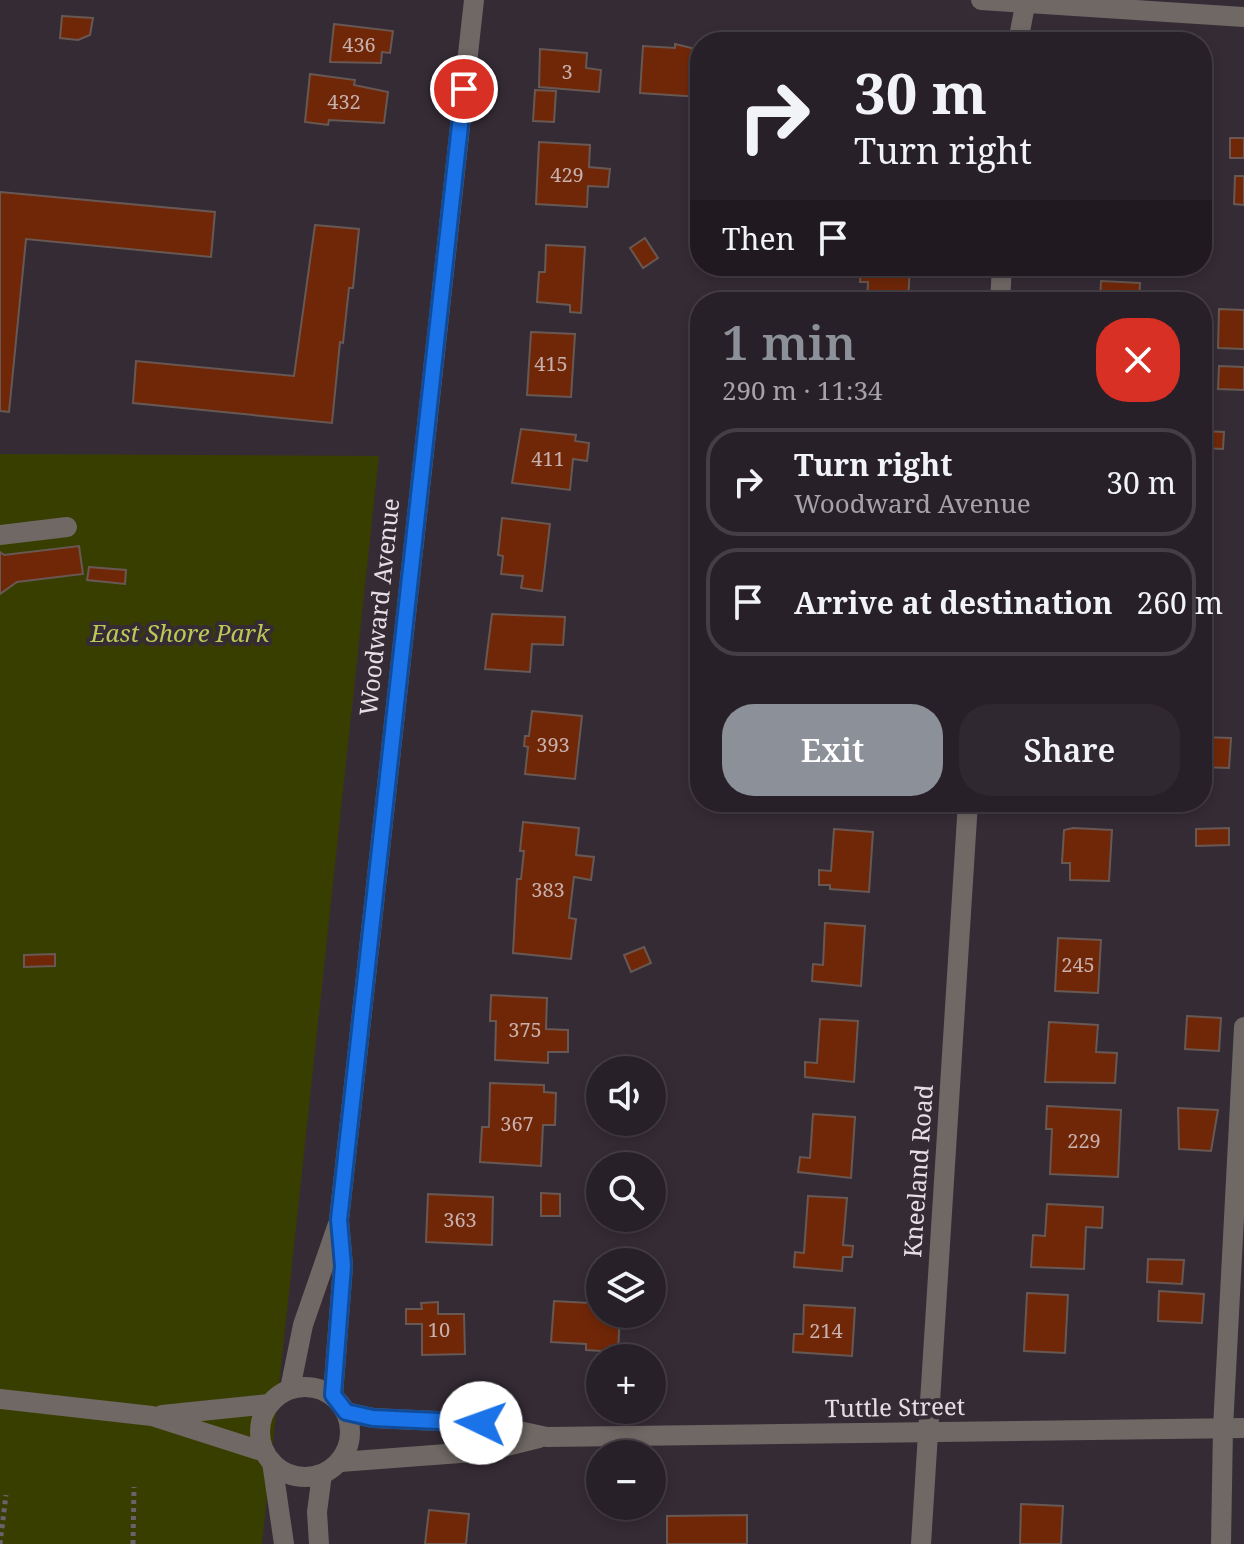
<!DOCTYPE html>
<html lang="en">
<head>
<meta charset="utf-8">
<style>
  :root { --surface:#282028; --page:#302830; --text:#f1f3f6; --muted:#a5a3a8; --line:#443e45; --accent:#8c9099 }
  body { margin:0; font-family:"Noto Serif",serif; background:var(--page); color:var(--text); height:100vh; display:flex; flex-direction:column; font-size:30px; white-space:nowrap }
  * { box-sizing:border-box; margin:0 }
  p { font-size:26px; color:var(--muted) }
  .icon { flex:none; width:44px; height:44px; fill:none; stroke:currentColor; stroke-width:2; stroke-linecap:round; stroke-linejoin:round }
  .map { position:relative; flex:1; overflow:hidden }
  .panel { position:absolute; left:690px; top:292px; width:522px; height:520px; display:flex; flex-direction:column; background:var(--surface); border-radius:32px; box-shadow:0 4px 12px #0003,0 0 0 2px var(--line) }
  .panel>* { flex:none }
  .guide { position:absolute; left:690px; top:32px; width:522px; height:244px; border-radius:32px; box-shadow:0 4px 12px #0003,0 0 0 2px var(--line); background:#282028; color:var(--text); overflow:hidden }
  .fabs { position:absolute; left:586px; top:1056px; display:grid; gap:16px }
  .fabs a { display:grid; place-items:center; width:80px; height:80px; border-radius:50%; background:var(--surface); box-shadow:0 4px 12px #0003,0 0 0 2px var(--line); font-size:40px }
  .pin { position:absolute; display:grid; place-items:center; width:68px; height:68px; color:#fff; margin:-34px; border:4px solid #fff; border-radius:50%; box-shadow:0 2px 8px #0007 }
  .me { position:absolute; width:88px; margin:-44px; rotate:273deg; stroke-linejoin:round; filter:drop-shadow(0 0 6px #0008) }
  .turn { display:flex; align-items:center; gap:28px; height:168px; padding:0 32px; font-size:36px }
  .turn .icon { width:104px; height:104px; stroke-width:2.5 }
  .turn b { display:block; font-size:56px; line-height:68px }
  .then { display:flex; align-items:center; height:76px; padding:0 32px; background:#0003; gap:16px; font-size:30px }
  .round { display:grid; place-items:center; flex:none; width:84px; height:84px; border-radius:32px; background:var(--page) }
  .overview { display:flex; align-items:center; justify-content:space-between; height:136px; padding:0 32px }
  h1 { font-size:48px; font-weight:600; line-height:60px; color:var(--accent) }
  .primary-button { display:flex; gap:16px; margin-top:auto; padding:16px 32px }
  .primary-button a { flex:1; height:92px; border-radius:32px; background:var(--accent); color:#fff; font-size:32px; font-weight:600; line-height:92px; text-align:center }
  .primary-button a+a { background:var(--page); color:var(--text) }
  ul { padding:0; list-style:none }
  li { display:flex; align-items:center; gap:24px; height:108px; margin:0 16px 12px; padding:0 16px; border:4px solid var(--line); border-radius:32px }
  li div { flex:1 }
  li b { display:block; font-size:30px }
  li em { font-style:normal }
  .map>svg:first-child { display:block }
  .green { fill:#383e00 }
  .building { fill:#702708; stroke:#685853; stroke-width:2 }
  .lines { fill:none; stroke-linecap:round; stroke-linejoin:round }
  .path { stroke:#6a616a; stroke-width:5; stroke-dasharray:4 4; stroke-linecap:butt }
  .minor { stroke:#6f6865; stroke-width:20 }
  .route-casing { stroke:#114b97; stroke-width:20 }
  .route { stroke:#1a73e8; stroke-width:14 }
  .labels { text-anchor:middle; stroke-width:8; stroke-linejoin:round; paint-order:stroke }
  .number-label { font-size:20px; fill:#c8b0ad }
  .street-label { font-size:24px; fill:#e5dee4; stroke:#352b35 }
  .park-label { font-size:24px; font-style:italic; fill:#b9c955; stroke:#352b35 }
</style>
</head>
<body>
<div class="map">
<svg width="1244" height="1544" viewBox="0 0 1244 1544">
  <rect width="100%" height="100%" fill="#352b35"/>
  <!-- green -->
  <path class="green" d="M 0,454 L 379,456 L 262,1544 L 0,1544 Z"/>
  <!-- building -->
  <g class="building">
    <path d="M 62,16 L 93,18 L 90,35 L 78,40 L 60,38 Z"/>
    <path d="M 334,24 L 393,31 L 390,53 L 382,52 L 381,63 L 330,62 Z"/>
    <path d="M 675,44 L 700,50 L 700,97 L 640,93 L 643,46 L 675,48 Z"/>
    <path d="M 540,49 L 587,53 L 586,68 L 601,70 L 599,92 L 539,87 Z"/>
    <path d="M 310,74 L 355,80 L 354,85 L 388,92 L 384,123 L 329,120 L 328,125 L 305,122 Z"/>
    <path d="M 535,90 L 556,91 L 554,122 L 533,121 Z"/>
    <rect x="1230" y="138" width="14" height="20"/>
    <path d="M 539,142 L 590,145 L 589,167 L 610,169 L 608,187 L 588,186 L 587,207 L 536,204 Z"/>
    <path d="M 1235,176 L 1244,176 L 1244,205 L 1234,204 Z"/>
    <path d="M 0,192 L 215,212 L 211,257 L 26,239 L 9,412 L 0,411 Z"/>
    <path d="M 315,225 L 359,229 L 353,288 L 349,288 L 343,343 L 340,342 L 332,423 L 133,403 L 136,361 L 294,376 Z"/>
    <path d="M 645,238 L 658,258 L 643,268 L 630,248 Z"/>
    <path d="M 546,245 L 585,247 L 581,313 L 570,312 L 570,305 L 537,302 L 539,272 L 545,272 Z"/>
    <path d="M 861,266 L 910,266 L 908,302 L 867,302 L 868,282 L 860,282 Z"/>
    <path d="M 1101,281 L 1140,283 L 1139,302 L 1100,302 Z"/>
    <path d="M 1219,309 L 1244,310 L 1244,349 L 1218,348 Z"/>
    <path d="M 531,332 L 575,334 L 571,397 L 527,395 Z"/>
    <path d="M 1219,366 L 1244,367 L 1244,390 L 1218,389 Z"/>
    <path d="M 521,429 L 576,435 L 575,441 L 589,443 L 587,461 L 573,459 L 570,490 L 512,483 Z"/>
    <path d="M 1204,431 L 1224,432 L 1223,449 L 1203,448 Z"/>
    <path d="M 502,518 L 550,524 L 542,591 L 521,588 L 523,576 L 501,574 L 503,556 L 498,555 Z"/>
    <path d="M 79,546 L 83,574 L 17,582 L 0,594 L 0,552 L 4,555 Z"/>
    <path d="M 89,567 L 126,570 L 125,584 L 87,580 Z"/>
    <path d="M 492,614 L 565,617 L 563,645 L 532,644 L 530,672 L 485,669 Z"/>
    <path d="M 532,711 L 582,716 L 575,779 L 525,774 L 528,747 L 524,746 L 525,736 L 529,736 Z"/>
    <path d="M 1202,737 L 1231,738 L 1229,768 L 1202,767 Z"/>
    <path d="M 523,822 L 579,828 L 576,855 L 594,857 L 591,880 L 574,877 L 569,918 L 576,919 L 571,959 L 513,953 L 517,879 L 521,879 L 524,851 L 520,851 Z"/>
    <path d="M 1073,828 L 1112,830 L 1109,881 L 1070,880 L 1070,863 L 1062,863 L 1064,830 Z"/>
    <path d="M 1229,828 L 1229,845 L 1196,846 L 1196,829 Z"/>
    <path d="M 834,829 L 873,832 L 869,892 L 830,889 L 830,885 L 819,885 L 819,870 L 831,871 Z"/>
    <path d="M 825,923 L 865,926 L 861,986 L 812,981 L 813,964 L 823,965 Z"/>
    <path d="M 1058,938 L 1101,940 L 1098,993 L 1055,991 Z"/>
    <path d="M 644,947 L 651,963 L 631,972 L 624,955 Z"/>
    <path d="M 55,954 L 55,966 L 24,967 L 24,955 Z"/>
    <path d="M 491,995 L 547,998 L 546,1029 L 568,1030 L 568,1052 L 548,1052 L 548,1063 L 495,1060 L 496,1021 L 490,1021 Z"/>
    <path d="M 1187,1016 L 1221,1018 L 1219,1051 L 1185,1049 Z"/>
    <path d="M 820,1019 L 858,1021 L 854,1082 L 805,1077 L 805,1062 L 817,1063 Z"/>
    <path d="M 1049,1022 L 1098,1025 L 1096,1052 L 1117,1053 L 1115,1083 L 1045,1082 Z"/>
    <path d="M 490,1083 L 544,1085 L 544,1092 L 556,1093 L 555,1125 L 543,1125 L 541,1166 L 480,1162 L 482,1127 L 489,1127 Z"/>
    <path d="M 1047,1106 L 1121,1110 L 1118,1177 L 1050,1174 L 1052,1129 L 1046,1129 Z"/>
    <path d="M 1178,1108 L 1218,1110 L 1211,1151 L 1179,1149 Z"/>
    <path d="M 813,1114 L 855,1117 L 851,1178 L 798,1172 L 800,1157 L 810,1158 Z"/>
    <path d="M 541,1193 L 560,1194 L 560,1216 L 541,1216 Z"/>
    <path d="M 428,1194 L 493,1197 L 492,1245 L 426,1242 Z"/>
    <path d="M 808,1196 L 847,1198 L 843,1245 L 853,1246 L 852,1257 L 843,1257 L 842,1271 L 794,1267 L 795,1252 L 804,1253 Z"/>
    <path d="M 1047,1204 L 1103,1207 L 1102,1228 L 1086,1227 L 1084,1269 L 1031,1267 L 1033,1235 L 1045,1236 Z"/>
    <path d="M 1148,1259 L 1184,1260 L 1182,1284 L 1147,1282 Z"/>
    <path d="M 591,1268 L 600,1268 L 600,1314 L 620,1314 L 618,1352 L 586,1350 L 586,1344 L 551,1342 L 554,1301 L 589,1303 Z"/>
    <path d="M 1159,1291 L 1204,1294 L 1202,1323 L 1158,1321 Z"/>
    <path d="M 1027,1293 L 1068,1295 L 1065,1353 L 1024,1351 Z"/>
    <path d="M 438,1302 L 438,1314 L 464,1314 L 465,1354 L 422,1355 L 422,1324 L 406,1324 L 406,1309 L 422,1309 L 421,1303 Z"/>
    <path d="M 804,1305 L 855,1308 L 852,1356 L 793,1352 L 794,1334 L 803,1334 Z"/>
    <path d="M 1021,1504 L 1063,1506 L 1061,1544 L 1020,1544 Z"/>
    <path d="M 429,1510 L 469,1514 L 466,1544 L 425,1544 Z"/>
    <path d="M 747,1515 L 747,1544 L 667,1544 L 667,1516 Z"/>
  </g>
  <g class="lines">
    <!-- path -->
    <g class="path">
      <path d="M 0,1544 L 6,1495"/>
      <path d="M 133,1544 L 134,1487"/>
    </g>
    <!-- minor -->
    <g class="minor">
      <path d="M 981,0 L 1244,17"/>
      <path d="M 1018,42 L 1026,0"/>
      <path d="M 1000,302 L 1002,266"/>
      <path d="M 0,535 L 67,527"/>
      <circle cx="305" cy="1432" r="45"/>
      <path d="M 290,1389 L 303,1325 L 338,1224"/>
      <path d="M 333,1395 L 343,1266 L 339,1220 L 474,0"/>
      <path d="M 0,1399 L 152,1416 L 265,1452"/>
      <path d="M 346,1412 L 373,1418 L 481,1423 L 547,1437 L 1244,1428"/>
      <path d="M 162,1415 L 269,1404"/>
      <path d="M 272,1462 L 284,1544"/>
      <path d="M 340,1462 L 487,1451 L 539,1438"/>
      <path d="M 319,1544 L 317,1512 L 322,1474"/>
      <path d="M 921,1544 L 968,802"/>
      <path d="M 1221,1544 L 1223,1428 L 1244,1027"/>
    </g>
  </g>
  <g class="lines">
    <!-- route casing -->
    <g class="route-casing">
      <path id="route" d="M 464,89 L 339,1220 L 343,1266 L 333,1395 L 346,1412 L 373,1418 L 481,1423"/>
    </g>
    <!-- route -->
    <use href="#route" class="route"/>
  </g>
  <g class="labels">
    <!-- number labels -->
    <g class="number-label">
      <text x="359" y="52">436</text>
      <text x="567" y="79">3</text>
      <text x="344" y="109">432</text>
      <text x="567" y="182">429</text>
      <text x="551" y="371">415</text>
      <text x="548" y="466">411</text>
      <text x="553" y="752">393</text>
      <text x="548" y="897">383</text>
      <text x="1078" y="972">245</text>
      <text x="525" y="1037">375</text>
      <text x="517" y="1131">367</text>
      <text x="1084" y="1148">229</text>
      <text x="460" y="1227">363</text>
      <text x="439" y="1337">10</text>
      <text x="826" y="1338">214</text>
    </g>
    <!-- street labels -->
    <g class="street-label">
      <text transform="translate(380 607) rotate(-84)" y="8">Woodward Avenue</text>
      <text transform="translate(919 1171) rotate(-86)" y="8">Kneeland Road</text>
      <text transform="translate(895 1408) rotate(-1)" y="8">Tuttle Street</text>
    </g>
    <!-- park labels -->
    <g class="park-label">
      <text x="180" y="642">East Shore Park</text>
    </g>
  </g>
</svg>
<div class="fabs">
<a><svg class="icon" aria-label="sound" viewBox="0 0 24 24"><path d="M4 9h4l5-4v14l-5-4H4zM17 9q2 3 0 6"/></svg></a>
<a><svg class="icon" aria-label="search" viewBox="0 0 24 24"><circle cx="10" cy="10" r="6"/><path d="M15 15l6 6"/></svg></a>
<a><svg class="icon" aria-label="layers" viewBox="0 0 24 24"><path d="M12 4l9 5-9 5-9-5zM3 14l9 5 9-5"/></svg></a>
<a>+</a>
<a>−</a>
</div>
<div class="pin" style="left:464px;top:89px;background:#d93025"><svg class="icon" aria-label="arrive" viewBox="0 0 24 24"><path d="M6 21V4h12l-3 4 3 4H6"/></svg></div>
<svg class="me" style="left:481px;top:1423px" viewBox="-20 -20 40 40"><circle r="19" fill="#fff"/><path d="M0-13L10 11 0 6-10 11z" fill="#1a73e8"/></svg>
<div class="guide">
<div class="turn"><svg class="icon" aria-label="right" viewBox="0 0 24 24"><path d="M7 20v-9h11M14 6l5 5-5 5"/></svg><div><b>30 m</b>Turn right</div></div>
<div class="then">Then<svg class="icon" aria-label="arrive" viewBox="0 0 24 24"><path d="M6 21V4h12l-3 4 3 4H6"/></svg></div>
</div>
<section class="panel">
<div class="overview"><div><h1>1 min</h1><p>290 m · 11:34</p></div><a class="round" style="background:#d93025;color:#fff"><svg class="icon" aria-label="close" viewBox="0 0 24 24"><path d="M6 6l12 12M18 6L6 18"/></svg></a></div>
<ul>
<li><svg class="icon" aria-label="right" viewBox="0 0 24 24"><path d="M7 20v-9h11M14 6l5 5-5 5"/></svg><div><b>Turn right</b><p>Woodward Avenue</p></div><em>30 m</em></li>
<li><svg class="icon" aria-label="arrive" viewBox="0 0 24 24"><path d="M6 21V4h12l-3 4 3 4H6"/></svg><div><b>Arrive at destination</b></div><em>260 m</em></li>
</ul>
<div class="primary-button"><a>Exit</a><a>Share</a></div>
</section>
</div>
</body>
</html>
